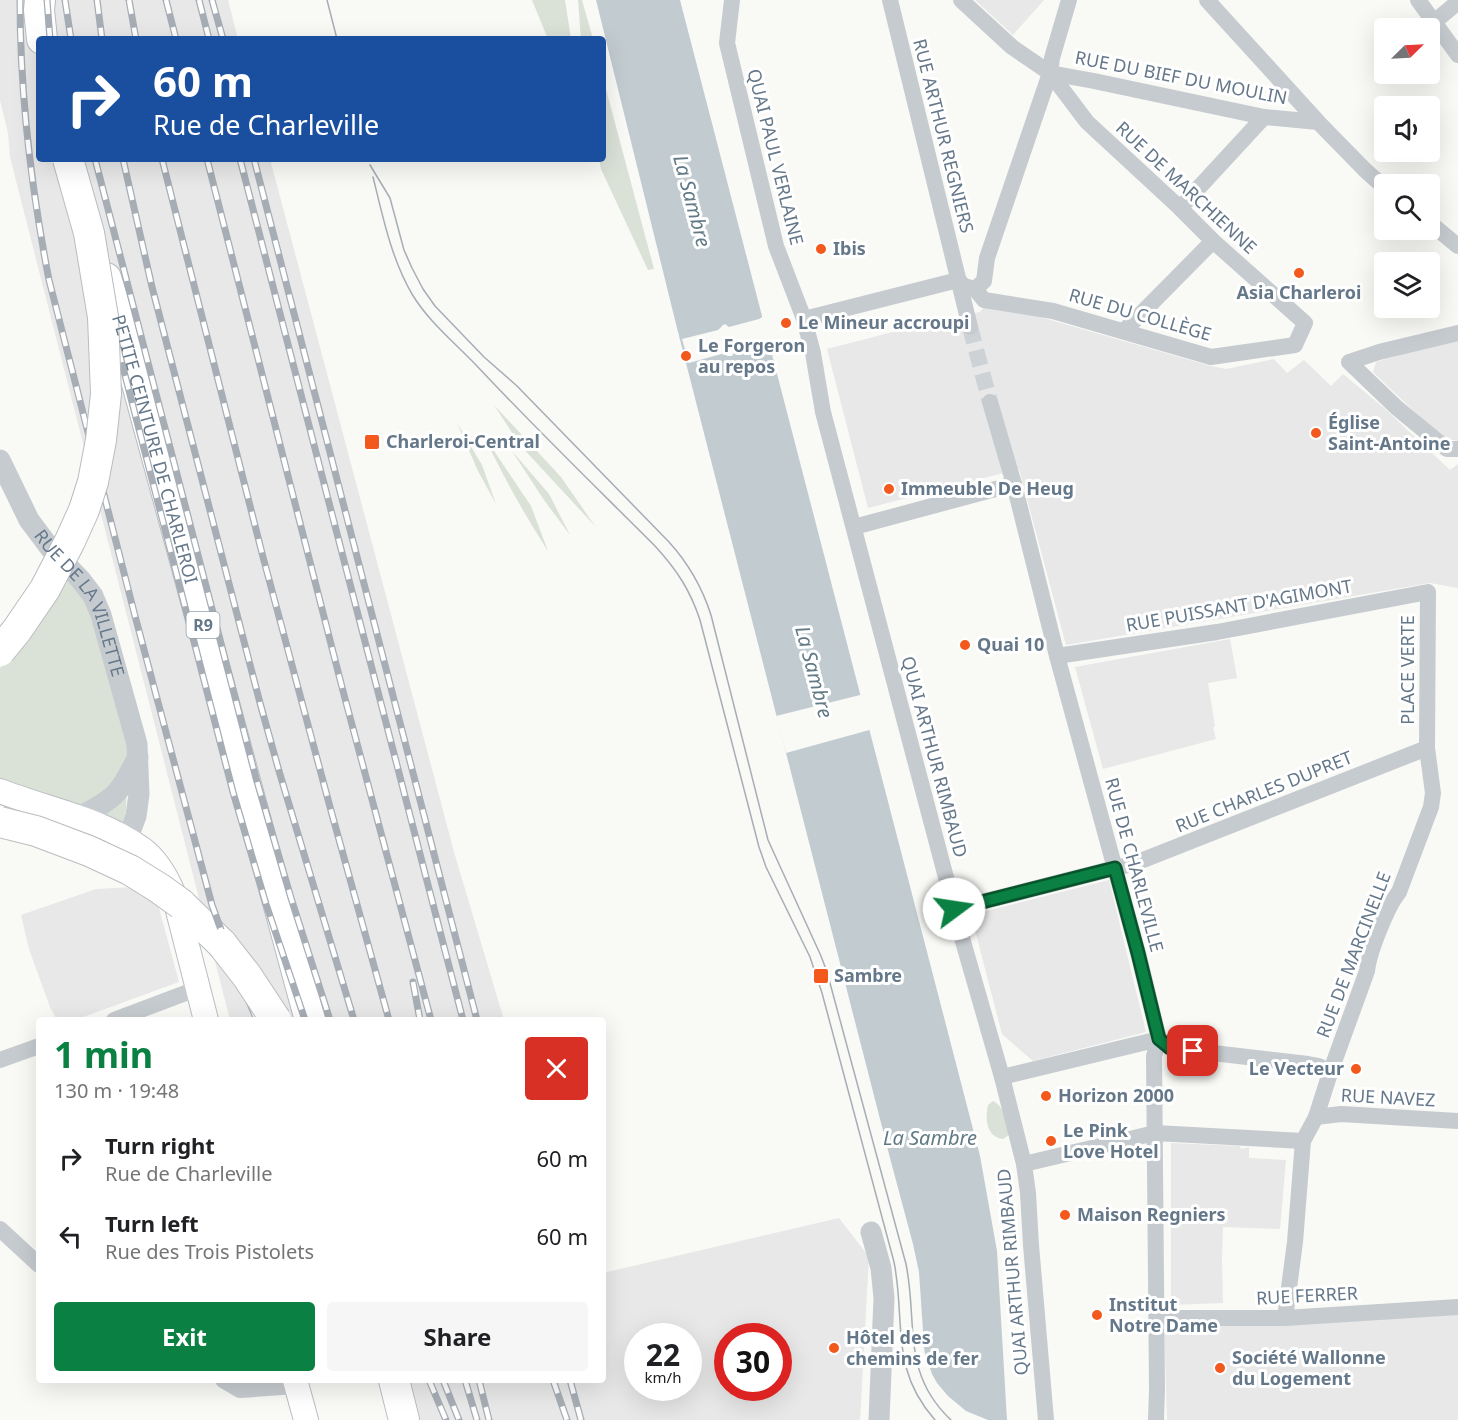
<!DOCTYPE html>
<html lang="en">
<head>
<meta charset="utf-8">
<style>
  :root { --surface:#fff; --page:#f6f6f6; --text:#202124; --muted:#757577; --accent:#0b8043 }
  body { margin:0; font-family:"Noto Sans",sans-serif; background:var(--page); color:var(--text); height:100vh; display:flex; flex-direction:column; font-size:22px; white-space:nowrap }
  * { box-sizing:border-box; margin:0 }
  p { font-size:20px; color:var(--muted) }
  .icon { flex:none; width:33px; height:33px; fill:none; stroke:currentColor; stroke-width:2; stroke-linecap:round; stroke-linejoin:round }
  .map { position:relative; flex:1; overflow:hidden }
  .sheet { position:absolute; left:36px; top:1017px; width:570px; height:366px; display:flex; flex-direction:column; background:var(--surface); border-radius:6px; box-shadow:0 6px 24px #0002 }
  .sheet>* { flex:none }
  .top-card { position:absolute; left:36px; top:36px; width:570px; height:126px; border-radius:6px; box-shadow:0 6px 24px #0002; background:#1a4fa0; color:#fff; overflow:hidden }
  .needle { width:39px; rotate:66deg }
  .controls { position:absolute; left:1374px; top:18px; display:grid; gap:12px }
  .controls a { display:grid; place-items:center; width:66px; height:66px; border-radius:6px; background:var(--surface); box-shadow:0 6px 24px #0002; font-size:30px }
  .speed { position:absolute; left:624px; top:1323px; display:flex; gap:12px; font-size:30px; font-weight:700; text-align:center }
  .speed>* { display:grid; place-content:center; width:78px; height:78px; border-radius:50%; background:var(--surface); box-shadow:0 6px 24px #0002; line-height:1 }
  .speed small { font-size:15px; font-weight:400 }
  .speed .limit { border:9px solid #d22; background:#fff; color:#111 }
  .pin { position:absolute; display:grid; place-items:center; width:51px; height:51px; color:#fff; margin:-26px; border-radius:12px; box-shadow:0 3px 9px #0006 }
  .me { position:absolute; width:66px; margin:-33px; rotate:76deg; stroke-linejoin:round; filter:drop-shadow(0 0 4px #0008) }
  .turn { display:flex; align-items:center; gap:21px; height:126px; padding:0 18px; font-size:27px }
  .turn .icon { width:78px; height:78px; stroke-width:2.5 }
  .turn b { display:block; font-size:42px; line-height:51px }
  .round { display:grid; place-items:center; flex:none; width:63px; height:63px; border-radius:6px; background:var(--page) }
  .headline { display:flex; align-items:center; justify-content:space-between; height:102px; padding:0 18px }
  h1 { font-size:36px; font-weight:700; line-height:45px; color:var(--accent) }
  .button { display:flex; gap:12px; margin-top:auto; padding:12px 18px }
  .button a { flex:1; height:69px; border-radius:6px; background:var(--accent); color:#fff; font-size:24px; font-weight:700; line-height:69px; text-align:center }
  .button a+a { background:var(--page); color:var(--text) }
  ul { padding:0; list-style:none }
  li { display:flex; align-items:center; gap:18px; height:78px; padding:0 18px }
  li div { flex:1 }
  li b { display:block; font-size:22px }
  li em { font-style:normal }
  .map>svg:first-child { display:block }
  .built { fill:#e7e8e7; fill-rule:evenodd }
  .green { fill:#dae1d7 }
  .water { fill:#c1cbd0 }
  .pier { fill:#f9f9f6 }
  .lines { fill:none; stroke-linecap:round; stroke-linejoin:round }
  .minor-tunnel { stroke:#cdd2d6; stroke-width:16; stroke-dasharray:16 8; stroke-linecap:butt }
  .secondary-casing { stroke:#b8bec3; stroke-width:26 }
  .motorway-casing { stroke:#b9bdc0; stroke-width:32 }
  .minor { stroke:#c6cbcf; stroke-width:16 }
  .tertiary { stroke:#c6cbcf; stroke-width:21 }
  .secondary { stroke:#fff; stroke-width:24 }
  .motorway { stroke:#fff; stroke-width:30 }
  .tram { stroke:#a6adb4; stroke-width:1.5 }
  .rail-casing { stroke:#a6adb4; stroke-width:7 }
  .rail { stroke:#fff; stroke-width:4.5; stroke-dasharray:14; stroke-linecap:butt }
  .motorway-bridge-casing { stroke:#b9bdc0; stroke-width:32; stroke-linecap:butt }
  .motorway-bridge { stroke:#fff; stroke-width:30 }
  .route-casing { stroke:#07532c; stroke-width:15 }
  .route { stroke:#0b8043; stroke-width:10 }
  .poi-dot { fill:#f3581c; stroke:#fff; stroke-width:2 }
  .labels { text-anchor:middle; stroke-width:6; stroke-linejoin:round; paint-order:stroke }
  .shield { fill:#fff; stroke:#93a0ad; stroke-width:1.5 }
  .shield-label { font-size:16px; font-weight:bold; fill:#65788a }
  .street-label { font-size:18px; fill:#65788a; stroke:#fff }
  .poi-label { font-size:18px; font-weight:bold; fill:#65788a; stroke:#fff; text-anchor:start }
  .water-label { font-size:20px; font-style:italic; fill:#617a85; stroke:#fff }
</style>
</head>
<body>
<div class="map">
<svg width="1458" height="1420" viewBox="0 0 1458 1420">
  <rect width="100%" height="100%" fill="#f9f9f6"/>
  <!-- built -->
  <g class="built">
    <path d="M 0,0 L 228,0 L 238,39 L 39,39 L 39,159 L 270,159 L 454,852 L 504,1020 L 230,1020 L 10,157 L 8,133 L 0,100 Z"/>
    <path d="M 975,0 L 1044,0 L 1013,35 Z"/>
    <path d="M 988,302 L 1207,365 L 1226,369 L 1274,359 L 1287,373 L 1304,360 L 1331,386 L 1343,374 L 1384,408 L 1450,470 L 1458,464 L 1458,588 L 1430,583 L 1066,645 L 1019,469 L 868,508 L 827,349 L 943,319 L 980,312 Z"/>
    <path d="M 1458,338 L 1458,441 L 1442,438 L 1373,372 L 1376,362 Z"/>
    <path d="M 1230,639 L 1237,678 L 1208,683 L 1215,726 L 1213,727 L 1216,739 L 1103,769 L 1075,667 Z"/>
    <path d="M 1109,880 L 1146,1032 L 1033,1061 L 1002,1034 L 971,915 Z"/>
    <path d="M 153,886 L 179,982 L 75,1020 L 57,1020 L 50,1007 L 29,949 L 21,915 L 96,889 Z"/>
    <path d="M 1171,1143 L 1240,1146 L 1241,1149 L 1249,1147 L 1249,1158 L 1286,1160 L 1280,1229 L 1223,1227 L 1222,1259 L 1223,1303 L 1171,1305 Z"/>
    <path d="M 839,1218 L 869,1257 L 860,1420 L 409,1420 L 397,1380 L 603,1380 L 603,1273 ZM 638,1336 L 688,1336 L 688,1388 L 638,1388 ZM 728,1336 L 778,1336 L 778,1388 L 728,1388 Z"/>
    <path d="M 1458,1312 L 1458,1420 L 1167,1420 L 1164,1320 Z"/>
  </g>
  <!-- green -->
  <g class="green">
    <path d="M 532,0 L 565,0 L 571,39 L 548,39 Z"/>
    <path d="M 578,0 L 582,0 L 593,39 L 581,39 Z"/>
    <path d="M 603,78 L 654,269 L 648,270 L 601,169 L 599,159 L 603,159 Z"/>
    <path d="M 494,405 L 561,477 L 595,526 L 520,445 Z"/>
    <path d="M 457,423 L 482,465 L 496,504 L 478,471 Z"/>
    <path d="M 484,436 L 531,506 L 548,551 C 524,514 503,476 484,436 Z"/>
    <path d="M 512,451 L 549,494 L 570,535 L 544,500 Z"/>
    <path d="M 68,580 L 94,615 L 128,747 L 126,811 L 121,828 L 18,784 L 0,779 L 0,668 L 51,608 Z"/>
    <path d="M 993,1101 C 1005,1107 1008,1123 1009,1135 L 1003,1139 C 986,1137 985,1119 988,1105 Z"/>
  </g>
  <!-- water -->
  <path class="water" d="M 596,0 L 680,0 L 980,1156 L 997,1251 L 1007,1420 L 920,1420 L 924,1345 L 919,1272 L 913,1244 L 890,1158 L 677,328 Z"/>
  <!-- pier -->
  <g class="pier">
    <path d="M 765,315 L 773,346 L 765,343 L 735,351 L 732,356 L 727,356 L 725,353 L 689,363 L 682,339 L 718,330 L 723,325 L 725,324 L 729,327 L 759,319 Z"/>
    <path d="M 864,694 L 873,729 L 786,753 L 776,716 Z"/>
    <path d="M 921,1340 L 923,1340 L 925,1354 L 932,1374 L 937,1383 L 948,1396 L 966,1411 L 988,1420 L 917,1420 Z"/>
  </g>
  <g class="lines">
    <!-- minor-tunnel -->
    <path class="minor-tunnel" d="M 970,327 L 990,402"/>
    <!-- secondary casing -->
    <g class="secondary-casing">
      <g id="secondary">
        <path d="M 0,791 C 48,810 100,818 142,849 C 157,860 167,878 174,895 L 206,1020"/>
        <path d="M 295,1380 L 306,1420"/>
      </g>
    </g>
    <!-- motorway casing -->
    <g class="motorway-casing">
      <g id="motorway">
        <path d="M 40,0 L 39,10 L 42,39"/>
        <path id="s2" d="M 106,278 L 126,343 L 310,1020"/>
        <path d="M 181,904 L 222,944"/>
        <path d="M 394,1380 L 404,1420"/>
      </g>
    </g>
    <!-- minor -->
    <g class="minor">
      <path d="M 732,0 L 727,43 L 776,246 L 804,319 L 813,353 L 823,412 L 962,938 L 1002,1077 L 1024,1164 L 1028,1193 L 1031,1245 L 1046,1420"/>
      <path d="M 890,0 L 970,327"/>
      <path d="M 1207,0 L 1318,122 L 1365,170 L 1384,187"/>
      <path d="M 1418,0 L 1458,55"/>
      <path d="M 1434,22 L 1458,2"/>
      <path d="M 1050,73 L 1094,81 L 1264,117 L 1318,122"/>
      <path d="M 1180,208 L 1264,117"/>
      <path d="M 1430,223 L 1458,246"/>
      <path d="M 958,280 L 964,286 L 975,289 L 984,300 L 1053,311 L 1211,357 L 1295,345 L 1305,323 L 1213,241 L 1180,208 L 1087,122 L 1050,73 L 1012,47 L 961,0"/>
      <path d="M 975,289 L 984,281 L 987,258 L 1050,73 L 1052,58 L 1069,0"/>
      <path d="M 804,319 L 958,280"/>
      <path d="M 1124,331 L 1213,241"/>
      <path d="M 1458,333 L 1379,352 L 1349,362 L 1397,408 L 1447,449 L 1458,449"/>
      <path d="M 990,402 L 1014,484 L 1057,656 L 1138,953 L 1159,1039 L 1154,1056 L 1157,1389 L 1156,1420"/>
      <path d="M 854,527 L 1014,484"/>
      <path d="M 1057,656 L 1217,632 L 1428,592 L 1427,748 L 1433,793 L 1431,807 L 1399,892 C 1387,907 1369,952 1367,971 L 1330,1073 L 1316,1117 L 1303,1141 L 1295,1242 L 1285,1318"/>
      <path d="M 954,909 L 1115,868 L 1133,864 L 1427,748"/>
      <path d="M 114,1020 L 199,988"/>
      <path d="M 0,1060 L 39,1046"/>
      <path d="M 1002,1077 L 1159,1039 L 1170,1048 L 1308,1064 L 1319,1066 L 1330,1073"/>
      <path d="M 1316,1117 L 1341,1114 L 1458,1121"/>
      <path d="M 1024,1164 L 1155,1133 L 1303,1141"/>
      <path d="M 0,1229 L 39,1265"/>
      <path d="M 1157,1318 L 1285,1318 L 1458,1307"/>
      <path d="M 223,1380 L 240,1390 L 296,1386"/>
    </g>
    <!-- tertiary -->
    <g class="tertiary">
      <path id="s1" d="M 0,460 L 29,520 L 50,548 L 80,579 L 93,596 L 101,615 L 137,744 L 139,794 L 136,816 L 127,840"/>
      <path d="M 79,817 C 92,810 107,803 117,792 C 126,782 131,769 138,757"/>
      <path d="M 871,1232 L 881,1268 L 884,1298 L 879,1420"/>
    </g>
    <!-- secondary -->
    <use href="#secondary" class="secondary"/>
    <!-- motorway -->
    <use href="#motorway" class="motorway"/>
    <!-- tram -->
    <g class="tram">
      <path d="M 327,0 L 337,39"/>
      <path d="M 370,165 L 390,198 L 404,250 L 412,268 L 423,289 L 435,306 L 484,357 L 517,386 L 669,542 C 689,564 702,587 711,615 L 768,840 L 821,956 L 827,972 L 906,1264 C 918,1323 901,1373 951,1420"/>
      <path d="M 373,177 C 383,217 391,258 412,294 C 428,321 454,342 476,365 C 534,427 595,486 655,546 C 677,570 690,590 700,620 L 759,847 L 766,867 L 810,957 L 822,993 L 894,1262 C 906,1322 889,1368 935,1420"/>
    </g>
    <!-- rail casing -->
    <g class="rail-casing">
      <g id="rail">
        <path d="M 20,0 C 20,95 31,187 49,280 L 134,612 L 212,905 L 236,971 L 257,1020"/>
        <path d="M 47,0 L 50,39"/>
        <path d="M 65,0 L 71,39"/>
        <path d="M 97,0 L 102,39"/>
        <path d="M 129,0 L 136,39"/>
        <path d="M 166,0 L 176,39"/>
        <path d="M 199,0 L 209,39"/>
        <path d="M 212,0 L 223,39"/>
        <path d="M 69,159 L 233,792 L 266,904 L 305,1020"/>
        <path d="M 95,159 L 256,778 L 291,898 L 330,1020"/>
        <path d="M 123,159 L 152,287 L 260,703 L 279,771 L 354,1020"/>
        <path d="M 162,159 L 263,557 L 330,807 L 389,1020"/>
        <path d="M 207,159 L 343,691 L 431,1020"/>
        <path d="M 240,159 L 463,1020"/>
        <path d="M 254,159 L 477,1020"/>
        <path d="M 413,982 L 420,1020"/>
        <path d="M 429,1380 L 446,1420"/>
        <path d="M 443,1380 L 459,1420"/>
        <path d="M 465,1380 L 477,1420"/>
        <path d="M 479,1380 L 489,1420"/>
        <path d="M 553,1380 L 567,1420"/>
        <path d="M 570,1380 L 581,1420"/>
      </g>
    </g>
    <!-- rail -->
    <use href="#rail" class="rail"/>
    <!-- motorway-bridge casing -->
    <g class="motorway-bridge-casing">
      <g id="motorway-bridge">
        <path d="M 0,651 L 17,630 L 45,589 L 70,541 L 84,510 L 93,482 L 101,440 L 106,394 L 103,317 L 89,233 L 68,159"/>
        <path d="M 0,822 L 36,831 L 89,851 L 130,870 L 159,888 L 181,904"/>
        <path d="M 222,944 L 247,976 L 276,1020"/>
      </g>
    </g>
    <!-- motorway-bridge -->
    <use href="#motorway-bridge" class="motorway-bridge"/>
  </g>
  <g class="lines">
    <!-- route casing -->
    <g class="route-casing">
      <path id="route" d="M 954,909 L 1115,868 L 1138,953 L 1159,1039 L 1170,1048 L 1193,1051"/>
    </g>
    <!-- route -->
    <use href="#route" class="route"/>
  </g>
  <!-- markers -->
  <g class="poi-dot">
    <circle cx="821" cy="249" r="6"/>
    <circle cx="1299" cy="273" r="6"/>
    <circle cx="786" cy="323" r="6"/>
    <circle cx="686" cy="356" r="6"/>
    <circle cx="1316" cy="433" r="6"/>
    <rect x="364" y="434" width="16" height="16" rx="3"/>
    <circle cx="889" cy="489" r="6"/>
    <circle cx="965" cy="645" r="6"/>
    <rect x="813" y="968" width="16" height="16" rx="3"/>
    <circle cx="1356" cy="1069" r="6"/>
    <circle cx="1046" cy="1096" r="6"/>
    <circle cx="1051" cy="1141" r="6"/>
    <circle cx="1065" cy="1215" r="6"/>
    <circle cx="1097" cy="1315" r="6"/>
    <circle cx="834" cy="1348" r="6"/>
    <circle cx="1220" cy="1368" r="6"/>
  </g>
  <g class="labels">
    <!-- shield labels -->
    <rect class="shield" x="186.5" y="612" width="33" height="26" rx="4.5"/>
    <g class="shield-label">
      <text x="203" y="631">R9</text>
    </g>
    <!-- street labels -->
    <g class="street-label">
      <text transform="translate(1181 78) rotate(11)" y="6">RUE DU BIEF DU MOULIN</text>
      <text transform="translate(943 136) rotate(76)" y="6">RUE ARTHUR REGNIERS</text>
      <text transform="translate(775 157) rotate(76)" y="6">QUAI PAUL VERLAINE</text>
      <text transform="translate(1186 188) rotate(43)" y="6">RUE DE MARCHIENNE</text>
      <text transform="translate(1140 315) rotate(16)" y="6">RUE DU COLLÈGE</text>
      <text dy="6" stroke="none"><textPath href="#s2" startOffset="178">PETITE CEINTURE DE CHARLEROI</textPath></text>
      <text dy="6" stroke="none"><textPath href="#s1" startOffset="166">RUE DE LA VILLETTE</textPath></text>
      <text transform="translate(1239 606) rotate(-10)" y="6">RUE PUISSANT D'AGIMONT</text>
      <text transform="translate(1408 670) rotate(-90)" y="6">PLACE VERTE</text>
      <text transform="translate(934 757) rotate(75)" y="6">QUAI ARTHUR RIMBAUD</text>
      <text transform="translate(1264 792) rotate(-22)" y="6">RUE CHARLES DUPRET</text>
      <text transform="translate(1134 865) rotate(75)" y="6">RUE DE CHARLEVILLE</text>
      <text transform="translate(1354 955) rotate(-69)" y="6">RUE DE MARCINELLE</text>
      <text transform="translate(1388 1098) rotate(3)" y="6">RUE NAVEZ</text>
      <text transform="translate(1013 1272) rotate(-95)" y="6">QUAI ARTHUR RIMBAUD</text>
      <text transform="translate(1307 1296) rotate(-3)" y="6">RUE FERRER</text>
    </g>
    <!-- poi labels -->
    <g class="poi-label">
      <text x="833" y="255">Ibis</text>
      <text x="1299" y="299" text-anchor="middle">Asia Charleroi</text>
      <text x="798" y="329">Le Mineur accroupi</text>
      <text x="698" y="352">Le Forgeron<tspan x="698" dy="21">au repos</tspan></text>
      <text x="1328" y="429">Église<tspan x="1328" dy="21">Saint-Antoine</tspan></text>
      <text x="386" y="448">Charleroi-Central</text>
      <text x="901" y="495">Immeuble De Heug</text>
      <text x="977" y="651">Quai 10</text>
      <text x="834" y="982">Sambre</text>
      <text x="1344" y="1075" text-anchor="end">Le Vecteur</text>
      <text x="1058" y="1102">Horizon 2000</text>
      <text x="1063" y="1137">Le Pink<tspan x="1063" dy="21">Love Hotel</tspan></text>
      <text x="1077" y="1221">Maison Regniers</text>
      <text x="1109" y="1311">Institut<tspan x="1109" dy="21">Notre Dame</tspan></text>
      <text x="846" y="1344">Hôtel des<tspan x="846" dy="21">chemins de fer</tspan></text>
      <text x="1232" y="1364">Société Wallonne<tspan x="1232" dy="21">du Logement</tspan></text>
    </g>
    <!-- water labels -->
    <g class="water-label">
      <text transform="translate(692 201) rotate(75)" y="7">La Sambre</text>
      <text transform="translate(814 672) rotate(75)" y="7">La Sambre</text>
      <text x="930" y="1145">La Sambre</text>
    </g>
  </g>
</svg>
<div class="controls">
<a><svg class="needle" viewBox="-14 -14 28 28"><path d="M0-13l5 13h-10z" fill="#e53935"/><path d="M0 13l5-13h-10z" fill="#757577"/></svg></a>
<a><svg class="icon" aria-label="sound" viewBox="0 0 24 24"><path d="M4 9h4l5-4v14l-5-4H4zM17 9q2 3 0 6"/></svg></a>
<a><svg class="icon" aria-label="search" viewBox="0 0 24 24"><circle cx="10" cy="10" r="6"/><path d="M15 15l6 6"/></svg></a>
<a><svg class="icon" aria-label="layers" viewBox="0 0 24 24"><path d="M12 4l9 5-9 5-9-5zM3 14l9 5 9-5"/></svg></a>
</div>
<div class="speed"><div>22<small>km/h</small></div><div class="limit">30</div></div>
<div class="pin" style="left:1193px;top:1051px;background:#d93025"><svg class="icon" aria-label="arrive" viewBox="0 0 24 24"><path d="M6 21V4h12l-3 4 3 4H6"/></svg></div>
<svg class="me" style="left:954px;top:909px" viewBox="-20 -20 40 40"><circle r="19" fill="#fff"/><path d="M0-13L10 11 0 6-10 11z" fill="#0b8043"/></svg>
<div class="top-card">
<div class="turn"><svg class="icon" aria-label="right" viewBox="0 0 24 24"><path d="M7 20v-9h11M14 6l5 5-5 5"/></svg><div><b>60 m</b>Rue de Charleville</div></div>
</div>
<section class="sheet">
<div class="headline"><div><h1>1 min</h1><p>130 m · 19:48</p></div><a class="round" style="background:#d93025;color:#fff"><svg class="icon" aria-label="close" viewBox="0 0 24 24"><path d="M6 6l12 12M18 6L6 18"/></svg></a></div>
<ul>
<li><svg class="icon" aria-label="right" viewBox="0 0 24 24"><path d="M7 20v-9h11M14 6l5 5-5 5"/></svg><div><b>Turn right</b><p>Rue de Charleville</p></div><em>60 m</em></li>
<li><svg class="icon" aria-label="left" viewBox="0 0 24 24"><path d="M17 20v-9H6M10 6l-5 5 5 5"/></svg><div><b>Turn left</b><p>Rue des Trois Pistolets</p></div><em>60 m</em></li>
</ul>
<div class="button"><a>Exit</a><a>Share</a></div>
</section>
</div>
</body>
</html>
